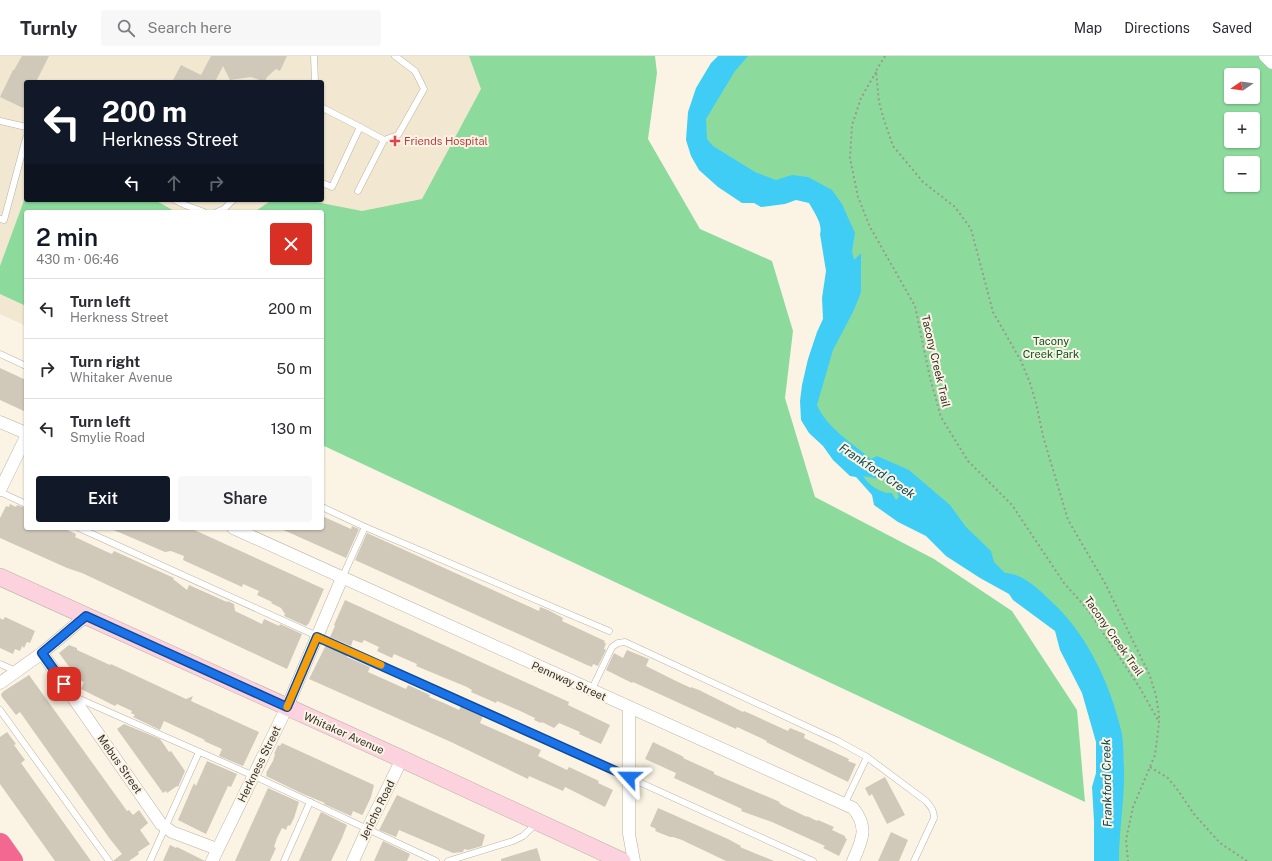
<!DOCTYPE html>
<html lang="en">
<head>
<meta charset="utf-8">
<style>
  :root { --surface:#fff; --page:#f7f7f7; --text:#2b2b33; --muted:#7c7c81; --line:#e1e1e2; --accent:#111827 }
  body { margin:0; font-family:"Public Sans",sans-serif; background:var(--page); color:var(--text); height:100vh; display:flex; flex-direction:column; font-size:15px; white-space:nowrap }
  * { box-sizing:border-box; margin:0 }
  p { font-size:13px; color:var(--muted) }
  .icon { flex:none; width:22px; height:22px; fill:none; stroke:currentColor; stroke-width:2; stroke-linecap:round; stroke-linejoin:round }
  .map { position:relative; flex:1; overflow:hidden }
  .drawer { position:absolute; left:24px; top:154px; width:300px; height:320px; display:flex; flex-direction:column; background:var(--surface); border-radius:4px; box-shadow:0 1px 3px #0004 }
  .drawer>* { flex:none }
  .guide { position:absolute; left:24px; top:24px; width:300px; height:122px; border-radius:4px; box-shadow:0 1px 3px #0004; background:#111827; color:#fff; overflow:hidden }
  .needle { width:26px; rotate:257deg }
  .controls { position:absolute; left:1224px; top:12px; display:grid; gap:8px }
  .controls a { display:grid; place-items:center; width:36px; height:36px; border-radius:4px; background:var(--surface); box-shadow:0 1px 3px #0004; font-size:20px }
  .pin { position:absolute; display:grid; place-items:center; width:34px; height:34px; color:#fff; margin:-17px; border-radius:8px; box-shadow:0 2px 6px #0006 }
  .me { position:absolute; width:44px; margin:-22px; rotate:294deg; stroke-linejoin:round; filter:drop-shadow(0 0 3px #0008) }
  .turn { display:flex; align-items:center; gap:14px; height:84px; padding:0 12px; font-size:18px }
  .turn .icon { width:52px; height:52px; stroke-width:2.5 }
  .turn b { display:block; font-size:28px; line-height:34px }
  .lanes { display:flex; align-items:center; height:38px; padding:0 12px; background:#0003; justify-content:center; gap:20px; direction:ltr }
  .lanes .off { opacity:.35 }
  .round { display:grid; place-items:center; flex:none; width:42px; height:42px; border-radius:4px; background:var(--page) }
  .summary { display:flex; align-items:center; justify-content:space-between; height:68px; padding:0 12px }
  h1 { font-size:24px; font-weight:600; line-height:30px; color:var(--accent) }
  .button { display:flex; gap:8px; margin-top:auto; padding:8px 12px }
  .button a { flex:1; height:46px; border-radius:4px; background:var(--accent); color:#fff; font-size:16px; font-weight:600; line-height:46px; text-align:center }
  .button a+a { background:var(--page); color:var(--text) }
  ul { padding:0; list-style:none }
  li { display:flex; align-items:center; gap:12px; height:60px; padding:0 12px; border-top:1px solid var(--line) }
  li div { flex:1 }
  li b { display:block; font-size:15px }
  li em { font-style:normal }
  header { display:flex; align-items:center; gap:24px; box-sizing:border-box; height:56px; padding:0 20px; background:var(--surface); border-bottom:1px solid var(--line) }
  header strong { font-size:19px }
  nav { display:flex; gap:22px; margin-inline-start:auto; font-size:14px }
  .search { width:280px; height:36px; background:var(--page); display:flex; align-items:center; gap:10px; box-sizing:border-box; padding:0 14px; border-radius:4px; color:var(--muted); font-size:15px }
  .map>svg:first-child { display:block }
  .built { fill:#f2e8d1; fill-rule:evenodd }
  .green { fill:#8cdb9d; fill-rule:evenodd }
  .water { fill:#3fcdf5; fill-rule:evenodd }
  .building { fill:#d0c9ba }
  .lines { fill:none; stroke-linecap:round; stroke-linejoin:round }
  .lane-casing { stroke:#b9b3a4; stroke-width:7 }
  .street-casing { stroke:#b9b3a4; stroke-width:13 }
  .secondary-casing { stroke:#b9b3a4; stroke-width:18 }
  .highway-casing { stroke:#dadad9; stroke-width:23 }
  .path { stroke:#9c978c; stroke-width:2; stroke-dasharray:2 3; stroke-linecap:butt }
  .lane { stroke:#fff; stroke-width:6 }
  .street { stroke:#fff; stroke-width:12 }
  .secondary { stroke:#fbd2de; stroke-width:17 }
  .highway { stroke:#f26891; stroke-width:22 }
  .route-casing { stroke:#114b97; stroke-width:10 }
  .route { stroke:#1a73e8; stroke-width:7 }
  .slow { stroke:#f59e0b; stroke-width:7 }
  .health-dot { fill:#e0444e; stroke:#fbf4e4; stroke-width:1.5 }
  .labels { text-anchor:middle; stroke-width:4; stroke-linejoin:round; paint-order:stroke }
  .health-label { font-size:11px; fill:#be3a42; stroke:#fbf4e4; text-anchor:start }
  .park-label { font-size:11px; fill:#105126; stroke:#fbf4e4 }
  .street-label { font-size:11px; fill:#34312b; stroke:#fbf4e4 }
  .water-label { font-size:12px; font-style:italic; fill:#074656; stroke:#fbf4e4 }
</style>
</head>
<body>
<header>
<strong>Turnly</strong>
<div class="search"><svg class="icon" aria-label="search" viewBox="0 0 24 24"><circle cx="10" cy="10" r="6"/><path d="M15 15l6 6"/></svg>Search here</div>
<nav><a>Map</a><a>Directions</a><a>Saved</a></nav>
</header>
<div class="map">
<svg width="1272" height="805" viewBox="0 0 1272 805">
  <rect width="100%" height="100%" fill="#fbf4e4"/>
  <!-- built -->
  <path class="built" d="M 0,0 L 516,0 L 427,146 L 340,205 L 322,156 L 26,156 L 26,270 L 0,258 ZM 26,26 L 322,26 L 322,144 L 26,144 Z"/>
  <!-- green -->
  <g class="green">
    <path d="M 469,0 L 655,0 L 657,17 L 648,83 L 700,173 L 772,205 L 793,275 L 785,342 L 815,441 L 934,503 L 1012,555 L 1077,654 L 1085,746 L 322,389 L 322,156 L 254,156 L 272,144 L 306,144 L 362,155 L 422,143 L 481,33 Z"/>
    <path d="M 732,0 L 1272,0 L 1272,805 L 1109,805 L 1114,699 L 1072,584 L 926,474 L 895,459 L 806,360 L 837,238 L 815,130 L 718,123 L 694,79 ZM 1231,19 L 1253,19 L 1253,41 L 1231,41 ZM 1231,63 L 1253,63 L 1253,85 L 1231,85 ZM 1231,107 L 1253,107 L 1253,129 L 1231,129 Z"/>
    <path d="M 26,139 L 26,144 L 155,144 L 176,156 L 26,156 L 26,250 L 0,238 L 0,210 Z"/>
  </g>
  <!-- water -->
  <path class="water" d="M 718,0 L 748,0 L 735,15 L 706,63 L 707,83 L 713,90 L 755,116 L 776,124 L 792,119 L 808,121 L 832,134 L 842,148 L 855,177 L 852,195 L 854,204 L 861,197 L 861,236 L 854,254 L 833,294 L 817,349 C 827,372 852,387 871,403 L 877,400 L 909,414 L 950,449 L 966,471 L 991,495 L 994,506 L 1005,517 C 1025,518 1040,535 1053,547 C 1088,580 1110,628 1121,674 C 1124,686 1123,699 1124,711 C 1125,742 1119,774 1119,805 L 1094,805 L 1094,765 L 1092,731 L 1096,717 L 1096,686 L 1082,637 L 1060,594 L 1055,575 L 1013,544 L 1009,538 L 980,522 L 946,500 L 926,480 L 898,466 L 874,449 L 872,439 L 856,421 L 850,420 L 833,404 L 823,390 L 809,377 L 801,364 L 800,345 L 802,329 L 808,303 L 817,276 L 823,263 L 822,242 L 826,215 L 820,178 C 823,168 814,156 809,147 L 796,144 L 785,148 L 761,151 L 754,147 L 742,147 L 718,131 L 699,114 L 691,100 L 686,84 L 688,56 L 696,32 L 711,7 ZM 863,420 L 884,424 L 894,428 L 899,441 L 896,444 L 892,437 C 881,438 869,429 863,420 Z"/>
  <!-- building -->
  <g class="building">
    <path d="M 22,0 L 49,0 L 36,26 L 26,26 L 26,46 L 23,52 L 0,41 L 13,14 L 14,14 Z"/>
    <path d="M 211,0 L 287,0 L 280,15 L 276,13 L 267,21 L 265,26 L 251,21 L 230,24 L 223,10 L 215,26 L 172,26 L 181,9 L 201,19 Z"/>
    <path d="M 0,312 L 26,324 L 26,356 L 0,344 Z"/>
    <path d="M 10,448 L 16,451 L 17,449 L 26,452 L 26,472 L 63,472 L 76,478 L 75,481 L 105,495 L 112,498 L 114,495 L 174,522 L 173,523 L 187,534 L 189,529 L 227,546 L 228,545 L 234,548 L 235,555 L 262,568 L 264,563 L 279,570 L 280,568 L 302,578 L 287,613 L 82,517 L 67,512 L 0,482 L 0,462 L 6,450 L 9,451 Z"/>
    <path d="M 322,460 L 351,473 L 352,470 L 359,473 L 346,502 L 279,472 L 322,472 Z"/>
    <path d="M 109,472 L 190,472 L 324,533 L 309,567 L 306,570 L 284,560 L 285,558 L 281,552 L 271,547 L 272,546 L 257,539 L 259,535 L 243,528 L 242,531 L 183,504 L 184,500 L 171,495 L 165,496 Z"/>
    <path d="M 367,477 L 539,555 L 540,551 L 548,554 L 563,562 L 562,565 L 605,585 L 604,587 L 606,587 L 604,593 L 606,594 L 598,610 L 593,608 L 592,611 L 587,609 L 355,504 Z"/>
    <path d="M 345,544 L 569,646 L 568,649 L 610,669 L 602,686 L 601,688 L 579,678 L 580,676 L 559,667 L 554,672 L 542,666 L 541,667 L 534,664 L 535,662 L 518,654 L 497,645 L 496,647 L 471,636 L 472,634 L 467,631 L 416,610 L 417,608 L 394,598 L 392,602 L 377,595 L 379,591 L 364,584 L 362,587 L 353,584 L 351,590 L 330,581 L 335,570 L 334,569 Z"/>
    <path d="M 5,561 L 35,575 L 30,587 L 27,586 L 24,592 L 22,590 L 20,595 L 15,593 L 13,598 L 0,592 L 0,562 L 3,564 Z"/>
    <path d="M 69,589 L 77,592 L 77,594 L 110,609 L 111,608 L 186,643 L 193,640 L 191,645 L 259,676 L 243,710 L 219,700 L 222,693 L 204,685 L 205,684 L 164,665 L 160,674 L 133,661 L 135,659 L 131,657 L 132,655 L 117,648 L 115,650 L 81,633 L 84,626 L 79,624 L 59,597 Z"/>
    <path d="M 326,589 L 347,599 L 347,601 L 370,611 L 368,616 L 406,633 L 408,629 L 430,639 L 429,641 L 444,647 L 459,654 L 461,650 L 483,660 L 480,667 L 541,694 L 538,700 L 567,714 L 569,711 L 599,725 L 598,727 L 613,734 L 605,751 L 565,731 L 563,735 L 529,720 L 528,723 L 451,686 L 309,623 Z"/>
    <path d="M 627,594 L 649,603 L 646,610 L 676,625 L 691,632 L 691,631 L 699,634 L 743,656 L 744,655 L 788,675 L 790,672 L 805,678 L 804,682 L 849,703 L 848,705 L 856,708 L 848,726 L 766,686 L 767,685 L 737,671 L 736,673 L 633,626 L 632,627 L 606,614 L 614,597 L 623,602 Z"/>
    <path d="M 29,619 L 127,755 L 129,754 L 133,759 L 139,754 L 148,767 L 140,774 L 150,788 L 138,796 L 139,798 L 129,805 L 113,805 L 122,798 L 110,783 L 20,656 L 16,659 L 2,641 L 1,638 L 4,635 Z"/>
    <path d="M 124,668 L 160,683 L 169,696 L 171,695 L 185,715 L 178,731 L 177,730 L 167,737 L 166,735 L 163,737 L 117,673 Z"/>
    <path d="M 7,676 L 16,688 L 14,689 L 25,704 L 21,707 L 91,805 L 55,805 L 0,728 L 0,681 Z"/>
    <path d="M 653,686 L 684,701 L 683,702 L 714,716 L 714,718 L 780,746 L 779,747 L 784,750 L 807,761 L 807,760 L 817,765 L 818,764 L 834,771 L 832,774 L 845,780 L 845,782 L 847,783 L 839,800 L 823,792 L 825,790 L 772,766 L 741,755 L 742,753 L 674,722 L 676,717 L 645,703 Z"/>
    <path d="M 282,687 L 374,729 L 371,741 L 363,758 L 362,759 L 353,755 L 351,760 L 324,748 L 325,747 L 303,738 L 266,720 L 267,718 L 266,717 L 273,705 L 275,698 L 274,698 L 278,689 L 280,690 Z"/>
    <path d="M 207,705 L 237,718 L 231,731 L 228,730 L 206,778 L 178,764 L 194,727 L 196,730 Z"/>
    <path d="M 885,721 L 905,759 L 887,768 L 872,738 L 869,740 L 865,732 Z"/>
    <path d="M 268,732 L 299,746 L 294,762 L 290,770 L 288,769 L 286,774 L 282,772 L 277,782 L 274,791 L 276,792 L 270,805 L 235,805 Z"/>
    <path d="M 397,739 L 485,779 L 482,790 L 468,794 L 464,793 L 463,796 L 453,797 L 399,774 L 396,781 L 379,774 Z"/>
    <path d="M 658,752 L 728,783 L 741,790 L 740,791 L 774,805 L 726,805 L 682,784 L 673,781 L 670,781 L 655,775 L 656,773 L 650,770 Z"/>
    <path d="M 321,756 L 347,769 L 342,782 L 331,805 L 299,805 Z"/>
    <path d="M 891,776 L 908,784 L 899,805 L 878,805 Z"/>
    <path d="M 383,785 L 410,798 L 407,805 L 374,805 Z"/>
    <path d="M 170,789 L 176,792 L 177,791 L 205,805 L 163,805 Z"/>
    <path d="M 537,792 L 541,805 L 501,805 L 501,803 Z"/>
  </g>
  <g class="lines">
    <!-- lane casing -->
    <g class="lane-casing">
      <g id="lane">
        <path d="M 314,0 L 315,26"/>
        <path d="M 322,55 L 323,52 L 360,71 L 332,131 L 322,127"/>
        <path d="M 0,65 L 26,71"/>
        <path d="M 384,84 L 398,79 L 424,33 L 415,15 L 395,0"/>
        <path d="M 358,135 L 384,84 L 360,71"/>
        <path d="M 175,144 L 185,149 L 204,156"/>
        <path d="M 217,156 L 224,153 L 233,144"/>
        <path d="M 0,163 L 4,164 L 26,82"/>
        <path d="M 0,298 L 26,310"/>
        <path d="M 0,436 L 26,448"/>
        <path d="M 322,451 L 365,471 L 609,575"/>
        <path d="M 79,472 L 813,805"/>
        <path d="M 342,522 L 365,471"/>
        <path d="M 0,608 L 16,615"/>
        <path d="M 591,635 L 612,591 L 618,587 L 625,586 L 838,685 L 867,701 L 926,745 C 931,751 934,754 934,762 L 914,805"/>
        <path d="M 75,641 L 254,720 L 436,805"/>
        <path d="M 0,654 L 109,805"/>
        <path d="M 844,749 L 867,701"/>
        <path d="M 150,805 L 199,696"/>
        <path d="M 284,805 L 310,746"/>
        <path d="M 448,805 L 513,785 L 523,780 L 537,767"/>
      </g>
    </g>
    <!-- street casing -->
    <g class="street-casing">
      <g id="street">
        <path d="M 1265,0 L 1272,7"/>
        <path d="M 0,366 L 26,377"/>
        <path d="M 0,434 L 26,381"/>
        <path d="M 233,472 L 853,752 C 869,772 862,784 853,805"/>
        <path d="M 42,597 L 161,768 L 172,776 L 217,793"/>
        <path d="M 0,627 L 42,597 L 86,560"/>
        <path d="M 629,652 L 629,778 L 634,805"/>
        <path d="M 212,805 L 287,651 L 342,522"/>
        <path d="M 353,805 L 367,774 L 402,703"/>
      </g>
    </g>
    <!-- secondary casing -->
    <g class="secondary-casing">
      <path id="secondary" d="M 0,521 L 402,703 L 622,805"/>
    </g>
    <!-- highway casing -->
    <g class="highway-casing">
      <path id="highway" d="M 0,788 L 12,805"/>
    </g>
    <!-- path -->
    <g class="path">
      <path d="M 885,0 L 876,15 L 879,46 L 883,61 L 893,90 L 923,126 L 955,151 L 971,173 L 993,256 L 1021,305 L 1030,327 L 1036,347 L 1043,380 L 1068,464 L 1105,527 L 1150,620 L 1156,640 L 1159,659 L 1159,667 L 1155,699 L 1133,751 L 1126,784 L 1128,805"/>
      <path d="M 876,16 L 861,42 L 852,69 L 850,102 L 858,141 L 870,171 L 915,250 L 930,322 L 941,361 L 968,405 L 1012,449 L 1064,527 L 1088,554 L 1140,632 L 1159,666"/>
      <path d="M 1150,711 L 1168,722 L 1177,733 L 1194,758 L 1220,787 L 1247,805"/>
    </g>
    <!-- lane -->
    <use href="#lane" class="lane"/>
    <!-- street -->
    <use href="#street" class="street"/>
    <!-- secondary -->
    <use href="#secondary" class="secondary"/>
    <!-- highway -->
    <use href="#highway" class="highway"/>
  </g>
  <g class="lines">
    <!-- route casing -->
    <g class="route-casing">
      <path id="route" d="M 64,628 L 42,597 L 86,560 L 287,651 L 317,581 L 629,721"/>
    </g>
    <!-- route -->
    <use href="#route" class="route"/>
    <!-- slow -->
    <path class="slow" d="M 287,651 L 317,581 L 381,609"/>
  </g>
  <!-- markers -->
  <path class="health-dot" d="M393 79h4v4h4v4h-4v4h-4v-4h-4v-4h4z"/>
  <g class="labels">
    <!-- health labels -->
    <g class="health-label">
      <text x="404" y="89">Friends Hospital</text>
    </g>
    <!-- park labels -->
    <g class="park-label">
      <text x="1051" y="289">Tacony<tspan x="1051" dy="13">Creek Park</tspan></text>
    </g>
    <!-- street labels -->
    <g class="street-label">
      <text transform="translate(936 305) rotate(77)" y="4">Tacony Creek Trail</text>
      <text transform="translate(1114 580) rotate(55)" y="4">Tacony Creek Trail</text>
      <text transform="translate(569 625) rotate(24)" y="4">Pennway Street</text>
      <text transform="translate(344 677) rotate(24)" y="4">Whitaker Avenue</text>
      <text transform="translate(120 708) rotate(55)" y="4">Mebus Street</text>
      <text transform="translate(259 708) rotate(-64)" y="4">Herkness Street</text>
      <text transform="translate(377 754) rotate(-64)" y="4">Jericho Road</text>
    </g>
    <!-- water labels -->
    <g class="water-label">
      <text transform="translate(877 415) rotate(34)" y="4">Frankford Creek</text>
      <text transform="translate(1107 727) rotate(-91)" y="4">Frankford Creek</text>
    </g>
  </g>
</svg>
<div class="controls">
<a><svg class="needle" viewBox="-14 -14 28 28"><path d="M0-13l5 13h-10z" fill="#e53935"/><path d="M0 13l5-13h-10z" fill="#7c7c81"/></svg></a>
<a>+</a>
<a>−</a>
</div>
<div class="pin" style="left:64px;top:628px;background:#d93025"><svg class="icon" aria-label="arrive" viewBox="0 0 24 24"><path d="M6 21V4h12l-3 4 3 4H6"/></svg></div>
<svg class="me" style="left:629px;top:721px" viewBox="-20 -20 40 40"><path d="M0-17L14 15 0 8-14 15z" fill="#1a73e8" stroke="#fff" stroke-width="4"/></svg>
<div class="guide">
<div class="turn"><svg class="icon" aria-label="left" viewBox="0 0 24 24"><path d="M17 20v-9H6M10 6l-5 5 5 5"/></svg><div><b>200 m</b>Herkness Street</div></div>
<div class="lanes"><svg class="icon" aria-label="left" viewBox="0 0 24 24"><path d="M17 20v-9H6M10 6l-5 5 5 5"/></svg><svg class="icon off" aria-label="ahead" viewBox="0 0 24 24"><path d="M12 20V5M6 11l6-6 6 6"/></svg><svg class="icon off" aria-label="right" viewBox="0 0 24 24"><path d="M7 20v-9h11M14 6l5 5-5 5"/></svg></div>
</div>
<section class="drawer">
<div class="summary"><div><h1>2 min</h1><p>430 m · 06:46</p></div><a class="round" style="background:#d93025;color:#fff"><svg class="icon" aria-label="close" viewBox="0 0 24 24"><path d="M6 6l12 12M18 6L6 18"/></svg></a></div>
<ul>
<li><svg class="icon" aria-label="left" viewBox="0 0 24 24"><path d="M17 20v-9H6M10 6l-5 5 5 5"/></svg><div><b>Turn left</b><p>Herkness Street</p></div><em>200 m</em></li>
<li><svg class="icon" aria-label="right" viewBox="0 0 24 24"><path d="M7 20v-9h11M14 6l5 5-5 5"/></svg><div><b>Turn right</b><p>Whitaker Avenue</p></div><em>50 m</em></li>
<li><svg class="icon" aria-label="left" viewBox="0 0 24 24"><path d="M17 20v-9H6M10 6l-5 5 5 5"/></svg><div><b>Turn left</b><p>Smylie Road</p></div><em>130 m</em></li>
</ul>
<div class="button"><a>Exit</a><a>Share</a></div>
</section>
</div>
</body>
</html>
